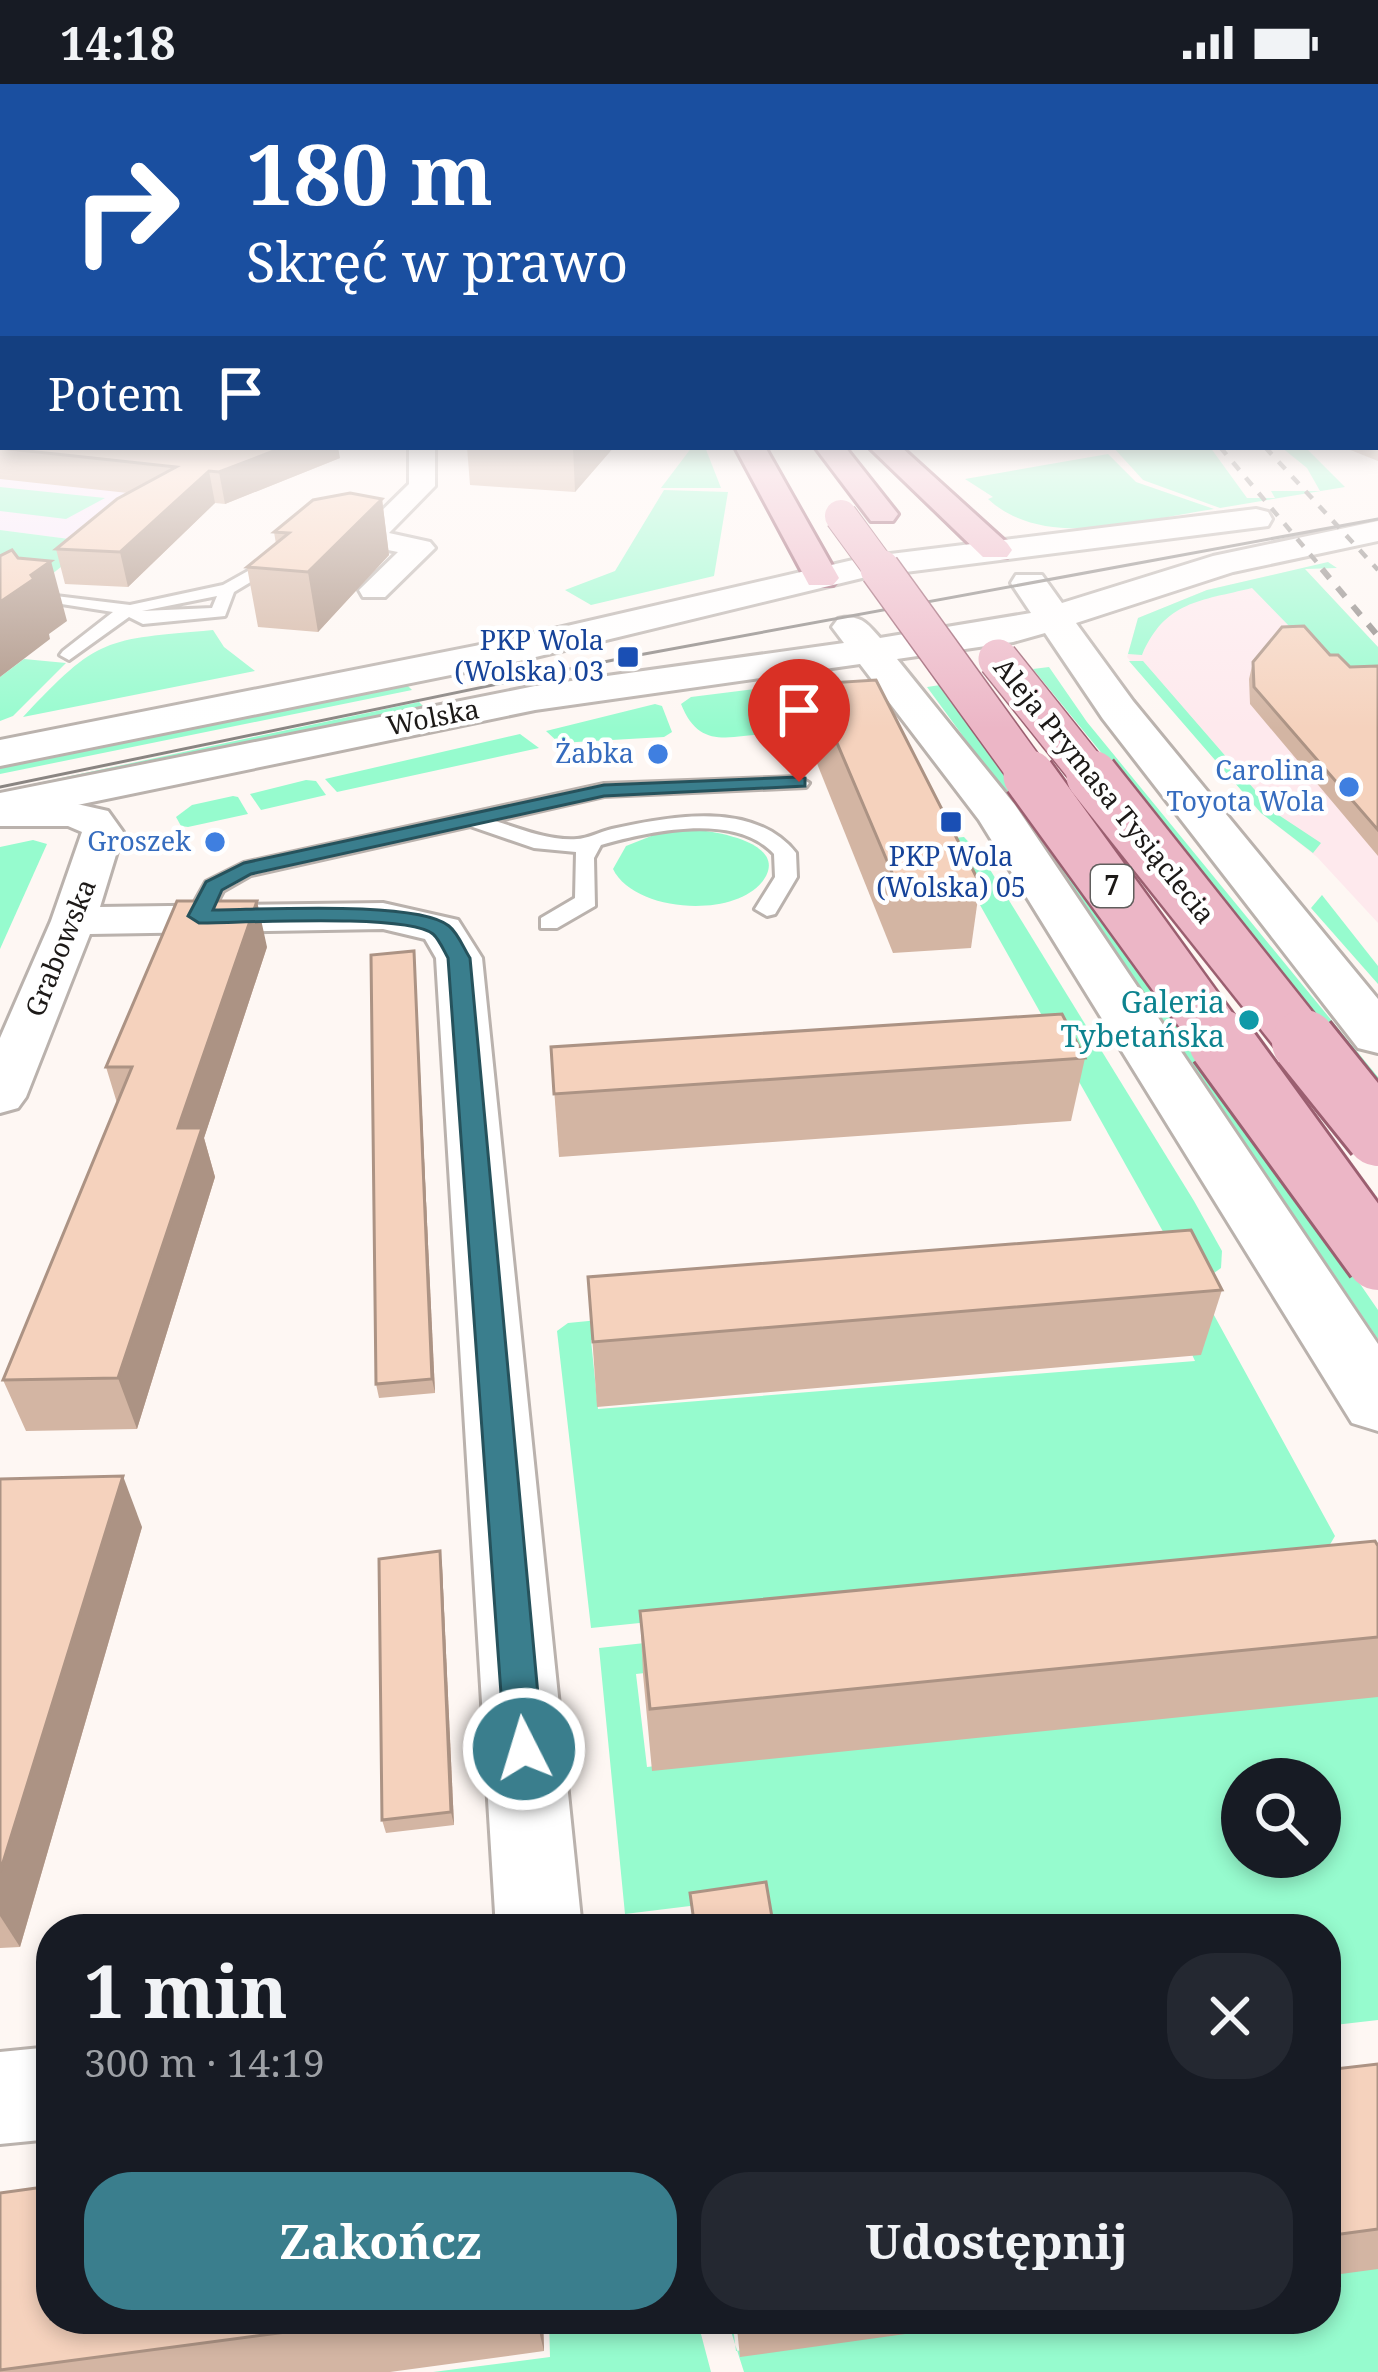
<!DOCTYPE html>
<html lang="pl">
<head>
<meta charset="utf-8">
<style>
  :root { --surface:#171b24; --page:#242831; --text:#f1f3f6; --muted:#9ea1a6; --accent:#3a7e8d }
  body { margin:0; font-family:"Noto Serif",serif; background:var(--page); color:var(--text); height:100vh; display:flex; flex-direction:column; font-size:45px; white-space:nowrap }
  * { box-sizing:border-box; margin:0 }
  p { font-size:39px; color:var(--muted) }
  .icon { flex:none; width:66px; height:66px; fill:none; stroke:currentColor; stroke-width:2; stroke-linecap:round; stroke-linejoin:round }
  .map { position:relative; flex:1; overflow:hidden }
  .details { position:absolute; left:36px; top:1830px; width:1305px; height:420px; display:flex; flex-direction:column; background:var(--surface); border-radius:48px; box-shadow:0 6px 18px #0003 }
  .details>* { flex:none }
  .banner { position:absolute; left:0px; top:0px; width:1380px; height:366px; box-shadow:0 6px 18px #0003; background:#1a4fa0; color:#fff; overflow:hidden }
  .fabs { position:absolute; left:1221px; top:1674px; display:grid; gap:24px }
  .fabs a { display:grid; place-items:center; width:120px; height:120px; border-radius:50%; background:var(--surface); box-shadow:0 6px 18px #0003; font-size:60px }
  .pin { position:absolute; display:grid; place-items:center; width:102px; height:102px; color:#fff; margin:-123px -51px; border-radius:50% 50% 50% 0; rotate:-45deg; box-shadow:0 0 12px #0007 }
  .pin .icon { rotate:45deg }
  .me { position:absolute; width:132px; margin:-66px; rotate:355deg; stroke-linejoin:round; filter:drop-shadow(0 0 9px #0008) }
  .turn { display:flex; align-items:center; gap:42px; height:252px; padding:0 48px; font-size:54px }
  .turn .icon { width:156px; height:156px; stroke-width:2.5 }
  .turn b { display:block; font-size:84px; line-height:102px }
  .then { display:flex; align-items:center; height:114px; padding:0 48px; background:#0003; gap:24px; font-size:45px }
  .round { display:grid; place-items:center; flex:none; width:126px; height:126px; border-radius:48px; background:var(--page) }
  .summary { display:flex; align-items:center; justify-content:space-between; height:204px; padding:0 48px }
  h1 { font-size:72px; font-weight:700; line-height:90px }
  .action { display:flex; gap:24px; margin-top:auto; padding:24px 48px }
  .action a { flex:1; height:138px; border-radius:48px; background:var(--accent); color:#fff; font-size:48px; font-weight:700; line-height:138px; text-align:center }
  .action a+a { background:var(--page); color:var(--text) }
  .status { display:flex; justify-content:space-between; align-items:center; height:84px; padding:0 60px; background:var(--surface); direction:ltr }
  .status svg { height:33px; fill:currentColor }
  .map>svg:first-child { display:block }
  .commercial { fill:#fee9ed }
  .education { fill:#f8e9fc }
  .green { fill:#96fbce; fill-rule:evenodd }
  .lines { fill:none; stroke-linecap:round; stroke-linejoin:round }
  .lane-casing { stroke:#bab2ad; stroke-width:6 }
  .street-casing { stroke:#bab2ad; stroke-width:6 }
  .secondary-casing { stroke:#bab2ad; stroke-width:6 }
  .primary-casing { stroke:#9b5f70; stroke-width:6 }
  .lane { fill:#fff; fill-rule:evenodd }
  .street { fill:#fff; fill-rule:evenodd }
  .secondary { fill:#fff; fill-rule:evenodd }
  .primary { fill:#ecb6c6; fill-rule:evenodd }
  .tram { stroke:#8a8582; stroke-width:3 }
  .rail-far1 { stroke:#8a8582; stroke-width:4.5; stroke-dasharray:10 10; stroke-linecap:butt }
  .rail { stroke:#8a8582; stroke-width:6; stroke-dasharray:12 12; stroke-linecap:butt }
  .primary-bridge-far3-casing { stroke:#9b5f70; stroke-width:34; stroke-linecap:butt }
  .primary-bridge-far2-casing { stroke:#9b5f70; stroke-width:42; stroke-linecap:butt }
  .primary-bridge-far1-casing { stroke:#9b5f70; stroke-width:56; stroke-linecap:butt }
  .primary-bridge-casing { stroke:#9b5f70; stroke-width:70; stroke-linecap:butt }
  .primary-bridge-far3 { stroke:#ecb6c6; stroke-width:32 }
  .primary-bridge-far2 { stroke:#ecb6c6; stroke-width:39 }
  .primary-bridge-far1 { stroke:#ecb6c6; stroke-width:51 }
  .primary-bridge { stroke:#ecb6c6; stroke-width:64 }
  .wall { fill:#d3b5a3 }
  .shaded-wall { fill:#ac9384 }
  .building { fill:#f5d2bd; stroke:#ac9384; stroke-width:3 }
  .route { fill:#3a7e8d; stroke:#26525c; stroke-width:3 }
  .transit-dot { fill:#1a4fb4; stroke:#fff; stroke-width:4.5 }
  .shop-dot { fill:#3f7fe0; stroke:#fff; stroke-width:4.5 }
  .culture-dot { fill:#0f9aa8; stroke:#fff; stroke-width:4.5 }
  .labels { text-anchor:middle; stroke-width:9; stroke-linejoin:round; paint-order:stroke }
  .far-transit-label { font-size:27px; fill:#164399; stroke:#fff; text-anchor:end }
  .far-street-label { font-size:27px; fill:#1c1917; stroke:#fff }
  .far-shop-label { font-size:27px; fill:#366cbe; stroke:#fff; text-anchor:end }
  .shield { fill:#fff; stroke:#605e5d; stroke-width:3 }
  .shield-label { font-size:27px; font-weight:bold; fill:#1c1917 }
  .culture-label { font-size:30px; fill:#0d838f; stroke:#fff; text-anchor:end }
</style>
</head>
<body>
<div class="status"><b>14:18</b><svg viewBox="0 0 49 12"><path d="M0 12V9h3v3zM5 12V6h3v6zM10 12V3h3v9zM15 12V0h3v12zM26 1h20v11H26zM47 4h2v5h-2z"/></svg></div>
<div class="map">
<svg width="1378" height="2288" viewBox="0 0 1378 2288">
  <rect width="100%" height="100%" fill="#fef7f3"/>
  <!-- commercial -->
  <path class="commercial" d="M 1304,484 L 1378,563 L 1378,839 L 1317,773 L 1261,729 L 1127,573 L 1138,534 L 1207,506 Z"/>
  <!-- education -->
  <path class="education" d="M 163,363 L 92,458 L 0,446 L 0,369 Z"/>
  <!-- green -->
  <g class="green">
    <path d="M 692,363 L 705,363 L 721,404 L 661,404 Z"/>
    <path d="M 1113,363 L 1210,363 L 1247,414 L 1275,414 L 1271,407 L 1320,407 L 1307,384 L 1281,363 L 1305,363 L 1345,403 L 1220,424 L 1143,396 Z"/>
    <path d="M 1108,370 L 1136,398 L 1214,425 C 1143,435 1046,468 988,415 L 993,413 L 965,395 Z"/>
    <path d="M 0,403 L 105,414 L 66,435 L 0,427 Z"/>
    <path d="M 664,406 L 728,408 L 714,492 L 591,521 L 565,506 L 615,487 Z"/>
    <path d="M 0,446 L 92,458 L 31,507 L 0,518 Z"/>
    <path d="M 1328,478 L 1337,484 L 1305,485 L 1378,563 L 1378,633 L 1252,504 C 1200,517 1165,517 1142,571 L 1128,570 L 1138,534 L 1207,506 Z"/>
    <path d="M 213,546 L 224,563 L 255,587 L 23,633 C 99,552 104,556 213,546 Z"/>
    <path d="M 24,575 L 66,579 L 13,632 L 0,637 L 0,593 Z"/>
    <path d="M 1129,577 L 1143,577 L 1274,728 L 1321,759 L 1313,769 L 1261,729 Z"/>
    <path d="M 1049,583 L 1087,638 L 1378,993 L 1378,1008 L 1033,585 Z"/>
    <path d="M 405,599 L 412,606 L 0,690 L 0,682 Z"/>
    <path d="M 947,600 L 1378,1226 L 1378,1255 L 1045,764 L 927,603 Z"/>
    <path d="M 763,604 L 772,607 L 783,646 L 776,649 C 731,651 700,668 681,620 L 691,613 Z"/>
    <path d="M 419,618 L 426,625 L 0,709 L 0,707 Z"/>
    <path d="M 655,620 L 662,622 L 672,648 L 664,653 L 559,659 L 546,647 Z"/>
    <path d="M 520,650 L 539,664 L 337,708 L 325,695 Z"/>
    <path d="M 306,696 L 316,697 L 326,711 L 261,726 L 250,710 Z"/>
    <path d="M 233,712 L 238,713 L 248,730 L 188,743 L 181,742 L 176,733 L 192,721 Z"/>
    <path d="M 688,745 C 710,746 793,758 762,798 C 732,835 634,828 613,785 L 626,762 L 664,747 Z"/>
    <path d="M 964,753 L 981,771 L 1194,1117 L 1222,1167 L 1221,1184 L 1214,1189 L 1170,1160 L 943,755 Z"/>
    <path d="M 33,756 L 47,760 L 0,865 L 0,763 Z"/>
    <path d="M 1322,811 L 1378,882 L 1378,900 L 1311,824 Z"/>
    <path d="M 1165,1212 L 1209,1222 L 1335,1452 L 1325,1469 L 591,1544 L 557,1247 L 568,1239 L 650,1231 L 653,1251 L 591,1256 L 598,1325 L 1195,1277 Z"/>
    <path d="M 709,1552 L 719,1581 L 636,1590 L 647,1683 L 1378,1603 L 1378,1936 L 1326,1942 L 1326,1845 L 771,1845 L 690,1822 L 625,1830 L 599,1564 ZM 1242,1695 L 1320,1695 L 1320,1773 L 1242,1773 Z"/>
    <path d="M 1378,2180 L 1378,2288 L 744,2288 L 727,2235 L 732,2235 L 736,2267 L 972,2235 L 1326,2235 L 1326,2187 Z"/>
    <path d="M 549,2235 L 697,2235 L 711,2288 L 433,2288 L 550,2273 Z"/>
  </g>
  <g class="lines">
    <!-- lane casing -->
    <g class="lane-casing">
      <g id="lane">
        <path d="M 275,472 L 289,475 L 234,508 L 225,532 L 143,540 L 129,533 L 69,576 L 60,571 L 63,567 L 113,528 L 23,514 L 31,509 L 130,521 L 223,501 ZM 217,512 L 212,524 L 142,527 Z"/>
        <path d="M 799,693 L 809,699 L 806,703 L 604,712 L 495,737 C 521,745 549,757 577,755 C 586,755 600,748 612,745 C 670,732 754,716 796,769 L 797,793 L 775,830 L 767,832 L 755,825 L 775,793 L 774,770 C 735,728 651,747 601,761 L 594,774 L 595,822 L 557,844 L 541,844 L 541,834 L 575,814 L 576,768 L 534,764 L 470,742 L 251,791 L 223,807 L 207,837 L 191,837 L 187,832 L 206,798 L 244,779 L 604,700 Z"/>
      </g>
    </g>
    <!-- street casing -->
    <g class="street-casing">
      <g id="street">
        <path d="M 409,363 L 435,363 L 435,402 L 389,449 L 430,458 L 435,464 L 385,513 L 363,513 L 359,506 L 398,468 L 358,460 L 354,454 L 409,400 Z"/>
        <path d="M 0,718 L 68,718 L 108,727 L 123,748 L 100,823 L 383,819 L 458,836 L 482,874 L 582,1845 L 496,1845 L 436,874 L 425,855 L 383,845 L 90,850 L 26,1013 L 18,1024 L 0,1029 L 0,954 L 51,837 L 82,748 L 68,742 L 0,742 Z"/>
        <path d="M 51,1963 L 51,2055 L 0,2060 L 0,1968 Z"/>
      </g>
    </g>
    <!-- secondary casing -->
    <g class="secondary-casing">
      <g id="secondary">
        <path d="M 1256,425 L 1268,428 L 1272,435 L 1268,442 L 866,493 L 515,578 L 0,682 L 0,656 L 515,554 L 866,473 Z"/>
        <path d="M 1378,437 L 1378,457 L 1233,488 L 1076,539 L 1133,617 L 1378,915 L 1378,969 L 1358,964 L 1103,635 L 1045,549 L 1013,558 L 897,575 L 1015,721 L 1378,1260 L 1378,1347 L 1352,1339 L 979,736 L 860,580 L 535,626 L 0,737 L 0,709 L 535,602 L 844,559 L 832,543 L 838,535 C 860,530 866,538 880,554 L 1031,529 L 1011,499 L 1016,491 L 1042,491 L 1062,519 L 1213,472 Z"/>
      </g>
    </g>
    <!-- primary casing -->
    <g class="primary-casing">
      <g id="primary">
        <path d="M 735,363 L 765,363 L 839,494 L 833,501 L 809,501 Z"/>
        <path d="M 815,363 L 845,363 L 898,430 L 893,437 L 871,437 Z"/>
        <path d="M 869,363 L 901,363 L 1007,459 L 1012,466 L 1007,473 L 983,473 Z"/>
      </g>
    </g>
    <!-- lane -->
    <use href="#lane" class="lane"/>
    <!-- street -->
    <use href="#street" class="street"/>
    <!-- secondary -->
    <use href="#secondary" class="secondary"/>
    <!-- primary -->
    <use href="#primary" class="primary"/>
    <!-- tram -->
    <path class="tram" d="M 0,703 L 628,573 L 1378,435"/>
    <!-- rail-far1 -->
    <g class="rail-far1">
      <path d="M 1220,363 L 1325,488"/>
      <path d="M 1265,363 L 1378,486"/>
    </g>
    <!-- rail -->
    <path class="rail" d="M 1322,485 L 1378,552"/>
    <!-- primary-bridge-far3 casing -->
    <g class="primary-bridge-far3-casing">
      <path id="primary-bridge-far3" d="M 841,432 L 882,488"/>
    </g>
    <!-- primary-bridge-far2 casing -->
    <g class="primary-bridge-far2-casing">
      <g id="primary-bridge-far2">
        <path d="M 880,485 L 1032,695"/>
        <path d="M 998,575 L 1094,695"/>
      </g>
    </g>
    <!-- primary-bridge-far1 casing -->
    <g class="primary-bridge-far1-casing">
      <g id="primary-bridge-far1">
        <path d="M 1029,692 L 1224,961"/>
        <path d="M 1092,692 L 1306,961"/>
      </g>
    </g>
    <!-- primary-bridge casing -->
    <g class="primary-bridge-casing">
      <g id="primary-bridge">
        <path d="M 1221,958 L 1378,1174"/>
        <path d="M 1304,958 L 1378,1050"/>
      </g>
    </g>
    <!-- primary-bridge-far3 -->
    <use href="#primary-bridge-far3" class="primary-bridge-far3"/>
    <!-- primary-bridge-far2 -->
    <use href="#primary-bridge-far2" class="primary-bridge-far2"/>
    <!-- primary-bridge-far1 -->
    <use href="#primary-bridge-far1" class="primary-bridge-far1"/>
    <!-- primary-bridge -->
    <use href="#primary-bridge" class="primary-bridge"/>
  </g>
  <!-- wall -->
  <g class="wall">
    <path d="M 1377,325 L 1378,325 L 1378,377 L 1343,363 L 1377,363 Z"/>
    <path d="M 0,354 L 340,374 L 225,420 L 215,419 L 128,503 L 65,500 L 56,465 L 128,409 L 0,395 Z"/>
    <path d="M 467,363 L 614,363 L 575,408 L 470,401 Z"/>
    <path d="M 382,415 L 389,471 L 318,548 L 258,543 L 247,483 L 276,460 L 274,448 Z"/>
    <path d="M 1330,571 L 1350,583 L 1378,582 L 1378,772 L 1250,620 L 1249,595 L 1253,578 Z"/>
    <path d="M 812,600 L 980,800 L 971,864 L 893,869 L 808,657 Z"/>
    <path d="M 267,863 L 204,1054 L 215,1093 L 137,1345 L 26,1347 L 3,1296 L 117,1019 L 106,983 Z"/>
    <path d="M 415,881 L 435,1309 L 379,1314 L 376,1300 Z"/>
    <path d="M 551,963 L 1085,974 L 1071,1037 L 559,1073 Z"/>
    <path d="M 588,1193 L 1222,1206 L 1201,1271 L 597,1323 Z"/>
    <path d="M 0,1395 L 142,1443 L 20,1863 L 0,1864 Z"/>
    <path d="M 1378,1462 L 1378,1613 L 652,1687 L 643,1590 L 640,1527 Z"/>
    <path d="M 442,1482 L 454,1741 L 386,1749 L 382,1736 Z"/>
    <path d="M 1378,1980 L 1378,2185 L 1326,2192 L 1326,1986 Z"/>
    <path d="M 0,2109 L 51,2235 L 543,2235 L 544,2267 L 390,2288 L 0,2288 Z"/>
    <path d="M 736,2235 L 1013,2235 L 740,2273 Z"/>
  </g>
  <!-- shaded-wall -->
  <g class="shaded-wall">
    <path d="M 284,363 L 338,363 L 340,374 L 225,420 L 219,388 Z"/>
    <path d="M 573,363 L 614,363 L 575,408 Z"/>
    <path d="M 209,387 L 215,419 L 128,503 L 120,468 Z"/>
    <path d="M 382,415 L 389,471 L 318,548 L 308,488 Z"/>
    <path d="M 51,477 L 67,537 L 49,550 L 50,555 L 0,593 L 0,518 L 31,491 Z"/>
    <path d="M 257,817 L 267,863 L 204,1054 L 215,1093 L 137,1345 L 118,1294 L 178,1044 Z"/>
    <path d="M 414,867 L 415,881 L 435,1309 L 432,1295 Z"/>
    <path d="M 123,1392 L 142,1443 L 20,1863 L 0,1832 L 0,1788 Z"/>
    <path d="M 440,1467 L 442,1482 L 454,1741 L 451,1728 Z"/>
    <path d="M 536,2235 L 543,2235 L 544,2267 Z"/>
  </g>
  <!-- building -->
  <g class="building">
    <path d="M 3,353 L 3,363 L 284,363 L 219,388 L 209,387 L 120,468 L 56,465 L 117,415 L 176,383 L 0,364 L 0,354 Z"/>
    <path d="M 350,409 L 382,415 L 308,488 L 247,483 L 289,449 L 274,448 L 313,416 Z"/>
    <path d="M 12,466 L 18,474 L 51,477 L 31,491 L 34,495 L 0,518 L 0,472 Z"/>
    <path d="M 1304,542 L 1330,571 L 1338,571 L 1350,583 L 1378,582 L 1378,746 L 1254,603 L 1253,578 L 1282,543 Z"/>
    <path d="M 876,596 L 980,800 L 899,805 L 812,600 Z"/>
    <path d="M 177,817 L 257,817 L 178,1044 L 202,1044 L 118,1294 L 3,1296 L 132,983 L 106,983 Z"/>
    <path d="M 414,867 L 432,1295 L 376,1300 L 371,871 Z"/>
    <path d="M 1062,930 L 1085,974 L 554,1010 L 551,963 Z"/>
    <path d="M 1191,1146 L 1222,1206 L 593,1258 L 588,1193 Z"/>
    <path d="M 123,1392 L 0,1788 L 0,1395 Z"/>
    <path d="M 1375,1457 L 1378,1462 L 1378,1553 L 650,1625 L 640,1527 Z"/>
    <path d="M 440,1467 L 451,1728 L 382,1736 L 379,1475 Z"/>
    <path d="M 766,1798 L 774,1845 L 695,1845 L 690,1809 Z"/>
    <path d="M 1378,1980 L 1378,2145 L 1326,2152 L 1326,1986 Z"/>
    <path d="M 51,2102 L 51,2235 L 385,2235 L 0,2286 L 0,2109 Z"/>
  </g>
  <!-- sky -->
  <linearGradient id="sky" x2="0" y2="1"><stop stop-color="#99c7f0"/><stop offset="0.5" stop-color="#fffbfa"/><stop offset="1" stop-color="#fffbfa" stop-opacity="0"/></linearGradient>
  <rect width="1378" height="645" fill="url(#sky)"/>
  <!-- route -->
  <path class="route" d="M 799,693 L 805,694 L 805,702 L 604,712 L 251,790 L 222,806 L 213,826 C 258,826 418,816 449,842 C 458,849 464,865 470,874 L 543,1665 L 537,1677 L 524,1682 L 511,1677 L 505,1665 L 448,874 C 444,867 439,855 433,850 C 407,829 240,839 199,839 L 188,832 L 206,798 L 244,779 L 604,701 Z"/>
  <!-- markers -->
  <g class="transit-dot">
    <rect x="616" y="561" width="24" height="24" rx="6"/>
    <rect x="939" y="726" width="24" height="24" rx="6"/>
  </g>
  <g class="shop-dot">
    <circle cx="658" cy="670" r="12"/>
    <circle cx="1349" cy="703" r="12"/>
    <circle cx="215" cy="758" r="12"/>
  </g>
  <circle class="culture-dot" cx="1249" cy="936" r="12"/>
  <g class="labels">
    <!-- far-transit labels -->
    <g class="far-transit-label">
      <text x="604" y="566">PKP Wola<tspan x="604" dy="31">(Wolska) 03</tspan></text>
      <text x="951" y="782" text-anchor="middle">PKP Wola<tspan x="951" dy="31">(Wolska) 05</tspan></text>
    </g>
    <!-- far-street labels -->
    <g class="far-street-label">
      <text transform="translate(433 634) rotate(-11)" y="9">Wolska</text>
      <text transform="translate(1104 707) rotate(51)" y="9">Aleja Prymasa Tysiąclecia</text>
      <text transform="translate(61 864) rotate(-68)" y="9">Grabowska</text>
    </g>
    <!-- far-shop labels -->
    <g class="far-shop-label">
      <text x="634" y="679">Żabka</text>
      <text x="1325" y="696">Carolina<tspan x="1325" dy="31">Toyota Wola</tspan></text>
      <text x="191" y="767">Groszek</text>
    </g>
    <!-- shield labels -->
    <rect class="shield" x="1091" y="781" width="42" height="42" rx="9"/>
    <g class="shield-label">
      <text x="1112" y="811">7</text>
    </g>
    <!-- culture labels -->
    <g class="culture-label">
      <text x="1225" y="929">Galeria<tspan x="1225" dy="34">Tybetańska</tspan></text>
    </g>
  </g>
</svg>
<div class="fabs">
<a><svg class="icon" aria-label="search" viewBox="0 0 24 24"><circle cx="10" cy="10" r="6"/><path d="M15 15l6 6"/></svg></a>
</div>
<div class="pin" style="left:799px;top:698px;background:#d93025"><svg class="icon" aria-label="arrive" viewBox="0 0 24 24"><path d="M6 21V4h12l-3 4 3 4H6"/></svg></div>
<svg class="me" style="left:524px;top:1665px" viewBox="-20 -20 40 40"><circle r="17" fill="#3a7e8d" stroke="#fff" stroke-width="3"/><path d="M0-11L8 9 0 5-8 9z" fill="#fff"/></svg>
<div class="banner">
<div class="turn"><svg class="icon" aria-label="right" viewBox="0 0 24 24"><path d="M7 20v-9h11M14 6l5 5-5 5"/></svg><div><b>180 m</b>Skręć w prawo</div></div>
<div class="then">Potem<svg class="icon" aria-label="arrive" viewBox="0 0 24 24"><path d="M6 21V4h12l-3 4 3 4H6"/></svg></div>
</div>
<section class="details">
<div class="summary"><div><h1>1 min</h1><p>300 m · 14:19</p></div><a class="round"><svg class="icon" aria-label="close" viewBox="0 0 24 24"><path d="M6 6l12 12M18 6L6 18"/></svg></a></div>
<div class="action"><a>Zakończ</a><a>Udostępnij</a></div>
</section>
</div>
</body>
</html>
